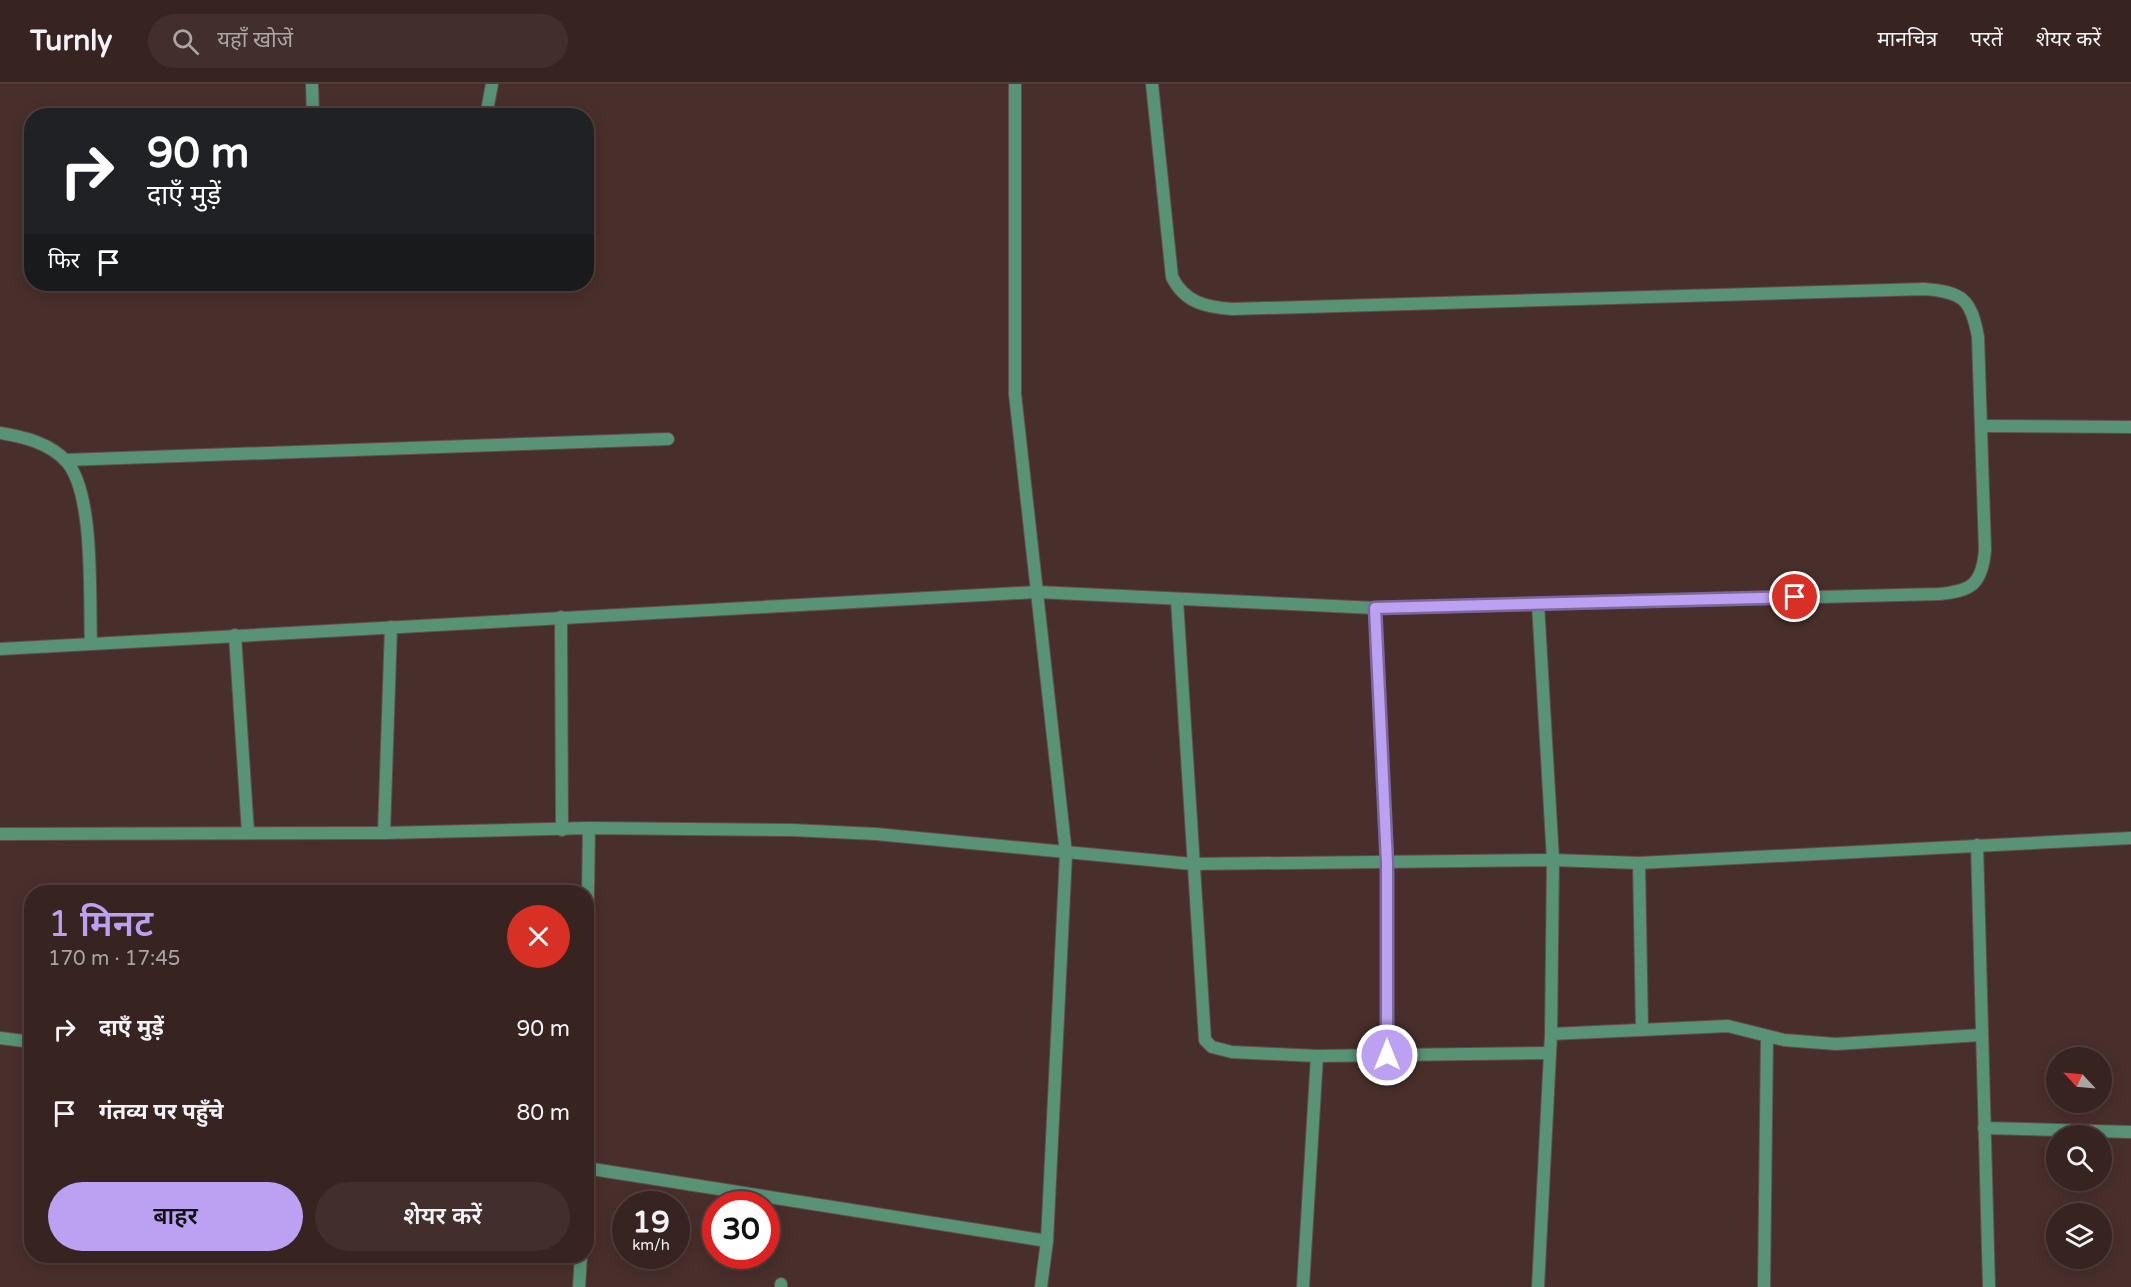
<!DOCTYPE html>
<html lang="hi">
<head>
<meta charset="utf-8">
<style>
  :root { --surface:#372320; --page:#422f2d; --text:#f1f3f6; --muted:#aaa4a5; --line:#51403e; --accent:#bca0f2 }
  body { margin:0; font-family:"Varela Round","Noto Sans Devanagari",sans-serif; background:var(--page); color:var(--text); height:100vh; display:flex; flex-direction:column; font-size:22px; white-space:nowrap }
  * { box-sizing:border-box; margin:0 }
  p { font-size:20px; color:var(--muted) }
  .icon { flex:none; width:33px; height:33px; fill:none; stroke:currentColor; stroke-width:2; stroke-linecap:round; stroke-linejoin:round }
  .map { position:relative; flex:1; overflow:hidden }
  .side { position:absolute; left:24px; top:801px; width:570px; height:378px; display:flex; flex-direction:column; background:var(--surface); border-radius:24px; box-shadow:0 3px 15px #0003,0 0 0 2px var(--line) }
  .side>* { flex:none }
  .top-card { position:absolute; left:24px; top:24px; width:570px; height:183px; border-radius:24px; box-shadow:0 3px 15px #0003,0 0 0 2px var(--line); background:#202124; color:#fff; overflow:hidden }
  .needle { width:39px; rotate:296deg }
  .tools { position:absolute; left:2046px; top:963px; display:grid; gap:12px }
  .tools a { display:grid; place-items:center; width:66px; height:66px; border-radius:50%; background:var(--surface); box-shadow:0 3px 15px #0003,0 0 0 2px var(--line); font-size:30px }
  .speed { position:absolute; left:612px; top:1107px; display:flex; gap:12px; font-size:30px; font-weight:700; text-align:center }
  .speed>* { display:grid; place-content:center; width:78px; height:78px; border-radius:50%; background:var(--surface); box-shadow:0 3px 15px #0003,0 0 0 2px var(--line); line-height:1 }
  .speed small { font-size:15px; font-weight:400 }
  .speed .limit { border:9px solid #d22; background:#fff; color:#111 }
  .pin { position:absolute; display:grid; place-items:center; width:51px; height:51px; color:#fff; margin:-26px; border:3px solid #fff; border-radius:50%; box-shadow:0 2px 6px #0007 }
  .me { position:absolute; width:66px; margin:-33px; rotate:0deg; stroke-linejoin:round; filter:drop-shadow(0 0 4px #0008) }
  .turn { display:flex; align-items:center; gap:21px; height:126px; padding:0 24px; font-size:27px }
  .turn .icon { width:78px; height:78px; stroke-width:2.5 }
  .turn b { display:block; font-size:42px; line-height:51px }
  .then { display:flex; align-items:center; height:57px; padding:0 24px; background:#0003; gap:12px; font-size:22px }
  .round { display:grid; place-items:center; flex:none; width:63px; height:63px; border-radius:32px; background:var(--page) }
  .head { display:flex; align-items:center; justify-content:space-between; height:102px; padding:0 24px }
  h1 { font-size:36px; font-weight:600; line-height:45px; color:var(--accent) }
  .button { display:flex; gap:12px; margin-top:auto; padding:12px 24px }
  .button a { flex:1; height:69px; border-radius:36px; background:var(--accent); color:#111; font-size:24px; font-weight:600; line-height:69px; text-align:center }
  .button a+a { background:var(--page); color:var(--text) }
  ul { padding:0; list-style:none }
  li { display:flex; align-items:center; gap:18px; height:84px; padding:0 24px }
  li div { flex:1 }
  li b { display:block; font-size:22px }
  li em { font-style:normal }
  header { display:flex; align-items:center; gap:36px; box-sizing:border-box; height:84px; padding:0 30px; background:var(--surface); border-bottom:2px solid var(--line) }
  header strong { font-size:28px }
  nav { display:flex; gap:33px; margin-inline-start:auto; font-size:21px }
  .search { width:420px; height:54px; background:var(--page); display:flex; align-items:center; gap:15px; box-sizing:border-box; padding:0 21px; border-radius:33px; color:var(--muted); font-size:22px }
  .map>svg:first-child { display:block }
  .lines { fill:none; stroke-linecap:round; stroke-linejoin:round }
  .service-casing { stroke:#654c48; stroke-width:14 }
  .minor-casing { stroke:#654c48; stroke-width:14 }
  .tertiary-casing { stroke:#654c48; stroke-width:14 }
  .service { stroke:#589376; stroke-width:12 }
  .minor { stroke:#589376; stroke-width:12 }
  .tertiary { stroke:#589376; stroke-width:12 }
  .route-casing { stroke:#7a689d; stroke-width:15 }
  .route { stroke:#bca0f2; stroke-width:10 }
</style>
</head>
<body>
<header>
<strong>Turnly</strong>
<div class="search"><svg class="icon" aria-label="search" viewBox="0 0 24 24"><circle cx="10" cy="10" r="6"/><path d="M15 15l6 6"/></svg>यहाँ खोजें</div>
<nav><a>मानचित्र</a><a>परतें</a><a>शेयर करें</a></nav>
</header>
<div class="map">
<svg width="2131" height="1203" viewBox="0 0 2131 1203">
  <rect width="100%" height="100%" fill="#492f2b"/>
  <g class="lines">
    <!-- service casing -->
    <g class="service-casing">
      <g id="service">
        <path d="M 312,0 L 313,32"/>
        <path d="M 486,32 L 492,0"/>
        <path d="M 65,376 L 668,355"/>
        <path d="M 1984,1044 L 2131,1048"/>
      </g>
    </g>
    <!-- minor casing -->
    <g class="minor-casing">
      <g id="minor">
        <path d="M 1981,342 L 2131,343"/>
        <path d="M 0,349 C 24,353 50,359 67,378 C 95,411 89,515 91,560"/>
        <path d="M 1177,516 L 1205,956 L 1212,963 L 1232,968 L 1317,972 L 1550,969"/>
        <path d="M 1375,524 L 1387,779 L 1387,971"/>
        <path d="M 561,533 L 562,746"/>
        <path d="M 235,551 L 248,749"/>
        <path d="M 0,565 L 1037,508 L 1375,524 L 1939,510 C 1971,507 1982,501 1985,466 L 1978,253 C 1971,215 1963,208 1924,205 L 1232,225 C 1206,223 1185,219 1172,193 L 1152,0"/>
        <path d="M 384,749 L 391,543"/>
        <path d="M 0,750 L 384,749 L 589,744 L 792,746 L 876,750 L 1192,780 L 1553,776 L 1639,779 L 2131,754"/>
        <path d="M 1977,761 L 1989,1203"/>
        <path d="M 1639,779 L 1642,946"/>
        <path d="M 586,931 L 589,744"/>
        <path d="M 1551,950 L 1728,942 L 1784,956 L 1836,960 L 1981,951"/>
        <path d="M 0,954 L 32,958"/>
        <path d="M 586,1084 L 1047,1157"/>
        <path d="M 579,1203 L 581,1172"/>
        <path d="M 781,1203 L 781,1200"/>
        <path d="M 1303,1203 L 1317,972"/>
        <path d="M 1538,1203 L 1551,950 L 1553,776 L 1538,520"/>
        <path d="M 1764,1203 L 1767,952"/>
      </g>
    </g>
    <!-- tertiary casing -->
    <g class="tertiary-casing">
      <path id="tertiary" d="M 1015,0 L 1015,310 L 1066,770 L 1047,1157 L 1041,1203"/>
    </g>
    <!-- service -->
    <use href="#service" class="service"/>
    <!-- minor -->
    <use href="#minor" class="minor"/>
    <!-- tertiary -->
    <use href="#tertiary" class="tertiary"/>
  </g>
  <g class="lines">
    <!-- route casing -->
    <g class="route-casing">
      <path id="route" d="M 1387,971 L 1387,779 L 1375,524 L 1795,513"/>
    </g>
    <!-- route -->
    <use href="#route" class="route"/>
  </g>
</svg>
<div class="tools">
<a><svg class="needle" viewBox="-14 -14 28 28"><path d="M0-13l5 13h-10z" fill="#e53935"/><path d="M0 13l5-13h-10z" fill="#aaa4a5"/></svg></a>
<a><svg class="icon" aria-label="search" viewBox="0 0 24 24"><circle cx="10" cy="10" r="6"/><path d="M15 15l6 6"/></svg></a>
<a><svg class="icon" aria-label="layers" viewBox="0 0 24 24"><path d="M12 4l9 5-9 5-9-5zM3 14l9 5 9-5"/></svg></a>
</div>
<div class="speed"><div>19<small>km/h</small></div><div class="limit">30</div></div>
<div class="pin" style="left:1795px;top:513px;background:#d93025"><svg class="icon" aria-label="arrive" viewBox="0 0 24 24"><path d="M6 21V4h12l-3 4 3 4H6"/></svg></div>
<svg class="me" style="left:1387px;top:971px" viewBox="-20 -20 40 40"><circle r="17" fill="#bca0f2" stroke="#fff" stroke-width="3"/><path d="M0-11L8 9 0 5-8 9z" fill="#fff"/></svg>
<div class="top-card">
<div class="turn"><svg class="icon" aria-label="right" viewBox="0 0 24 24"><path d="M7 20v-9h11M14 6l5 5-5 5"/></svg><div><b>90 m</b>दाएँ मुड़ें</div></div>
<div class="then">फिर<svg class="icon" aria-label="arrive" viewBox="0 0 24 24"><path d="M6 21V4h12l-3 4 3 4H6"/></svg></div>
</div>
<section class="side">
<div class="head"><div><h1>1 मिनट</h1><p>170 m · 17:45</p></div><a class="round" style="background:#d93025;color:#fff"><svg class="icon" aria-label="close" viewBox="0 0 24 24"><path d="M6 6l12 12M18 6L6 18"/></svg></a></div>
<ul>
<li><svg class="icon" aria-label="right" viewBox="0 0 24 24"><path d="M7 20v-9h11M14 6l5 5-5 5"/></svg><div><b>दाएँ मुड़ें</b></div><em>90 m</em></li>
<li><svg class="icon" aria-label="arrive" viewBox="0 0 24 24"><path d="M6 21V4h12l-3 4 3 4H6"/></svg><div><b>गंतव्य पर पहुँचे</b></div><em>80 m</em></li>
</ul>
<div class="button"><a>बाहर</a><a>शेयर करें</a></div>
</section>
</div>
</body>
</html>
